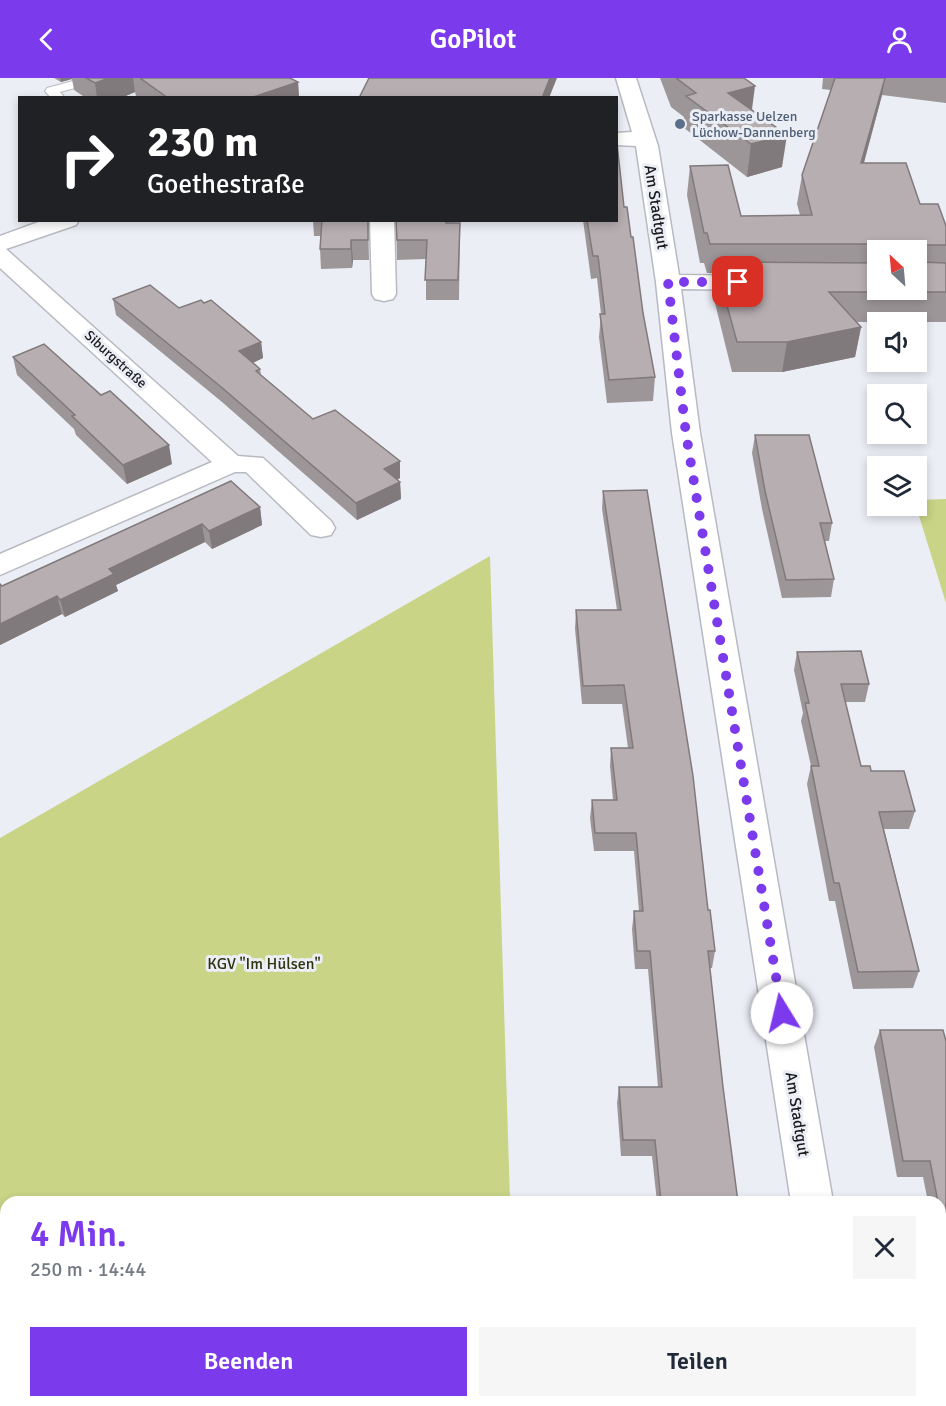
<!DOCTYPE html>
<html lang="de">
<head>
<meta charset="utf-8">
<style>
  :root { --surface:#fff; --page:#f6f6f7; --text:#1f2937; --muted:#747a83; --accent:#7c3aed }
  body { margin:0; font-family:Signika,sans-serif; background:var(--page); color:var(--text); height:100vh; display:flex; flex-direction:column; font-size:22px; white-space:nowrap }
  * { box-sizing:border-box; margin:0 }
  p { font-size:20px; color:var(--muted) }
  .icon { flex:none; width:33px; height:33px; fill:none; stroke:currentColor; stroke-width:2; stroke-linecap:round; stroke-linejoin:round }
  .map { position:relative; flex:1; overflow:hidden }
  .drawer { position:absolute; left:0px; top:1118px; width:946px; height:212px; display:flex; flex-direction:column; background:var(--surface); border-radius:18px 18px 0 0; box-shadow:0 3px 9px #0003 }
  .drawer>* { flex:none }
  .hud { position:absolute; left:18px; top:18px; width:600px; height:126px; border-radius:0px; box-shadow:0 3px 9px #0003; background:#202124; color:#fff; overflow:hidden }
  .needle { width:39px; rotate:334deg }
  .buttons { position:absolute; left:867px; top:162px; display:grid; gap:12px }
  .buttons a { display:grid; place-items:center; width:60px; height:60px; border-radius:0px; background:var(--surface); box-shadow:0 3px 9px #0003; font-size:30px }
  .pin { position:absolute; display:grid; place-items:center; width:51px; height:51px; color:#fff; margin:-26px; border-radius:12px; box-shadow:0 3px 9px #0006 }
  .me { position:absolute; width:66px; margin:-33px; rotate:351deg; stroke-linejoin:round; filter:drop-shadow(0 0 4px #0008) }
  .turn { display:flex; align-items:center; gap:21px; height:126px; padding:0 30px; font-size:27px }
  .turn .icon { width:78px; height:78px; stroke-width:2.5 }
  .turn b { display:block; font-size:42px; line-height:51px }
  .round { display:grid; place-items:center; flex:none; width:63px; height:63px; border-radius:0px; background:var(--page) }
  .overview { display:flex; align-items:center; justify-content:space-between; height:102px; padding:0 30px }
  h1 { font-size:36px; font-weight:600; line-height:45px; color:var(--accent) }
  .cta { display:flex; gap:12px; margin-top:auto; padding:12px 30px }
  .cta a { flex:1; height:69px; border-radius:0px; background:var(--accent); color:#fff; font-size:24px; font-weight:600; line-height:69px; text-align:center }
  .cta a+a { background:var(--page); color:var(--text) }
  header { display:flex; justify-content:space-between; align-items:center; height:78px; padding:0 30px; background:var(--accent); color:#fff; font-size:27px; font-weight:600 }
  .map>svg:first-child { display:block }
  .green { fill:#c9d486 }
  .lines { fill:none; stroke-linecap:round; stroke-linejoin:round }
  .lane-casing { stroke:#b8bac2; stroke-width:2 }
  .street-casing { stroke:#b8bac2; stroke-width:3 }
  .lane { fill:#fff; fill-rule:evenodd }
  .street { fill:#fff; fill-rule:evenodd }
  .wall { fill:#9d9698; fill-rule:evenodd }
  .shaded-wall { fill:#807a7c }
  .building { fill:#b7aeb1; stroke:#807a7c; stroke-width:1.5 }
  .route { stroke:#7c3aed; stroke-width:10; stroke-dasharray:0 18 }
  .service-dot { fill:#5c6f8a; stroke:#eceef6; stroke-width:2 }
  .labels { text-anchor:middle; stroke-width:6; stroke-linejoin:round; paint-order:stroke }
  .far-service-label { font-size:14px; fill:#4e5e75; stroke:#eceef6; text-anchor:start }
  .far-street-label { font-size:14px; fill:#1b1b1e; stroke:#eceef6 }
  .street-label { font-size:16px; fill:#1b1b1e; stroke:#eceef6 }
  .park-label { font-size:16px; fill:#2e320e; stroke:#eceef6 }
</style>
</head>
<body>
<header><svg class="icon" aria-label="back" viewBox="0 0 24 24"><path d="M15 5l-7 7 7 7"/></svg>GoPilot<svg class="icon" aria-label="person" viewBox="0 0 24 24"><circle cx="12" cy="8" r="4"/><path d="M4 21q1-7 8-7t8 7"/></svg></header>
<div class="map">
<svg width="946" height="1328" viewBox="0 0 946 1328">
  <rect width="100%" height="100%" fill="#eceef6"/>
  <!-- green -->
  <g class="green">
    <path d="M 946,421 L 946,525 L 916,428 L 917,422 Z"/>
    <path d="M 490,478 L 510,1123 L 6,1124 L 6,1323 L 505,1323 L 497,1328 L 0,1328 L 0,760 Z"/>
  </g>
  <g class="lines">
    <!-- lane casing -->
    <g class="lane-casing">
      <path id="lane" d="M 84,0 L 103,0 L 101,3 L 60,14 L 65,20 L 51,20 L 45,13 L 47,10 Z"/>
    </g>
    <!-- street casing -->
    <g class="street-casing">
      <g id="street">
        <path d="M 616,0 L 636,0 L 658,68 L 679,197 L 759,198 L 768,200 L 771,205 L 768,210 L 759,212 L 681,211 L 700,355 L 833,1124 L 791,1124 L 672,355 L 656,204 L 636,68 L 616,67 L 616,55 L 632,54 Z"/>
        <path d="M 44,142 L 79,142 L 76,147 L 6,171 L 238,378 L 263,380 L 331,443 L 335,450 L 331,457 L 321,459 L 311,457 L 246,394 L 235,394 L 0,497 L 0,476 L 212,384 L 0,190 L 0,158 Z"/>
        <path d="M 370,142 L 394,142 L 396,216 L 393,221 L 384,223 L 375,221 L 372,216 Z"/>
        <path d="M 822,1323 L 868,1323 L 869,1328 L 823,1328 Z"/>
      </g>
    </g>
    <!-- lane -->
    <use href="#lane" class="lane"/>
    <!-- street -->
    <use href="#street" class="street"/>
  </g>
  <!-- wall -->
  <g class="wall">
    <path d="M 54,0 L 290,0 L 298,4 L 299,20 L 137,20 L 136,18 L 135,14 L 121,20 L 86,20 L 74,12 L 72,1 L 61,4 Z"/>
    <path d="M 660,0 L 744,0 L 752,32 L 782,89 L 747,99 L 683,49 L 684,39 L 671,29 Z"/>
    <path d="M 823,0 L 946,0 L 946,25 L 882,17 L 864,85 L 920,126 L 946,148 L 946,244 L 857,244 L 861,249 L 855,279 L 782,294 L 732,294 L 712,213 L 714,195 L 707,195 L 704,185 L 700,185 L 687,117 L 690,88 L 741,138 L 800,137 L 797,126 L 802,97 L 831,12 L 822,11 ZM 878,172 L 916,172 L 878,212 Z"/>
    <path d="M 624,129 L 655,299 L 653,323 L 607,325 L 599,259 L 601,236 L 597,200 L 591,201 L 583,142 L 616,142 Z"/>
    <path d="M 313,142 L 368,142 L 369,182 L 353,182 L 352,190 L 321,191 L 320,171 L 321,158 L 314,158 Z"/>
    <path d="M 396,142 L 460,145 L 459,222 L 426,222 L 426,181 L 397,182 Z"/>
    <path d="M 113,221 L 179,230 L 204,225 L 261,264 L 263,280 L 253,285 L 260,291 L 261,297 L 313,341 L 400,383 L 400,400 L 397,402 L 400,404 L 401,421 L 357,442 L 222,324 L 116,237 Z"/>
    <path d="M 13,279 L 172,386 L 127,406 L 76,357 L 74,351 L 17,297 Z"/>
    <path d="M 755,357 L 832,445 L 829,463 L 825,463 L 834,501 L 831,519 L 782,520 L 762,431 L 752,375 Z"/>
    <path d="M 231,403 L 260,429 L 262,447 L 212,471 L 205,464 L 116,507 L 118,513 L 65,539 L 62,536 L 0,567 L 0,506 L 2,508 Z"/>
    <path d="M 603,413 L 708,832 L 715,873 L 712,890 L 710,890 L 723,1009 L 738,1124 L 657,1124 L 652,1078 L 621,1078 L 617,1025 L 619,1009 L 658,1009 L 648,891 L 635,891 L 632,851 L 634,833 L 639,833 L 634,773 L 594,773 L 590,740 L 592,722 L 613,722 L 610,688 L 611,670 L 628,670 L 622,626 L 582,626 L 575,551 L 576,532 L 617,532 L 602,431 Z"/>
    <path d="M 797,574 L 869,606 L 865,624 L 845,624 L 861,688 L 871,693 L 915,733 L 909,751 L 884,751 L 919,893 L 913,910 L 853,911 L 835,823 L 829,823 L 807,706 L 811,688 L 801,643 L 803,635 L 794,592 Z"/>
    <path d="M 880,952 L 946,963 L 946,1230 L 940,1230 L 940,1124 L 928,1124 L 923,1099 L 897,1099 L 874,969 Z"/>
    <path d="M 945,1277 L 946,1277 L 946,1328 L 944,1328 L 940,1309 L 940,1285 Z"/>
  </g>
  <!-- shaded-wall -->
  <g class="shaded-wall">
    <path d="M 60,0 L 72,0 L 72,1 L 61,4 Z"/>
    <path d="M 109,0 L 133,0 L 135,14 L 121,20 L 97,20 L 95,5 Z"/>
    <path d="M 550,0 L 557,0 L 549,20 L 542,20 Z"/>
    <path d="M 885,0 L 882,17 L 856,113 L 861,85 Z"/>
    <path d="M 298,4 L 299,20 L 250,20 Z"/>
    <path d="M 755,8 L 751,39 L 728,15 Z"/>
    <path d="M 787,57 L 782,89 L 747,99 L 751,66 Z"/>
    <path d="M 351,162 L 353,182 L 352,190 L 351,171 Z"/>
    <path d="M 861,249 L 855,279 L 782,294 L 787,264 Z"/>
    <path d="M 261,264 L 263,280 L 241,290 L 239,273 Z"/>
    <path d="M 169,367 L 172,386 L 127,406 L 123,387 Z"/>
    <path d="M 400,383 L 400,400 L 385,407 L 384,391 Z"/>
    <path d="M 400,404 L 401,421 L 357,442 L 356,425 Z"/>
    <path d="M 260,429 L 262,447 L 212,471 L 209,453 Z"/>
    <path d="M 202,446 L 205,464 L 116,507 L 118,513 L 65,539 L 60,522 L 109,491 Z"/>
    <path d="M 57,518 L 62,536 L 0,567 L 0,546 Z"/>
  </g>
  <!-- building -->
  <g class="building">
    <path d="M 86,0 L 109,0 L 95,5 Z"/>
    <path d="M 140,0 L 290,0 L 298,4 L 250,20 L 168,20 Z"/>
    <path d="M 369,0 L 550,0 L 542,20 L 359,20 Z"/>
    <path d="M 676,0 L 744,0 L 755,8 L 728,15 L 787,57 L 751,66 L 686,18 L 696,15 Z"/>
    <path d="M 835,0 L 885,0 L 861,85 L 906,85 L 920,126 L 938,126 L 946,148 L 946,167 L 921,167 L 921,184 L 946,185 L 946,214 L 829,214 L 861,249 L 787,264 L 737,264 L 715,184 L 878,185 L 878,212 L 916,212 L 916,172 L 886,172 L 886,169 L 884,166 L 710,166 L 707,155 L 704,155 L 690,88 L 728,87 L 741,138 L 812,137 L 802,97 Z"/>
    <path d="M 616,57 L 624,129 L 627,129 L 631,159 L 633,159 L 643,235 L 655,299 L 609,302 L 600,236 L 605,236 L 598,178 L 593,178 L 587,142 L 616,142 Z"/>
    <path d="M 322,142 L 368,142 L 368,162 L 351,162 L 351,171 L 320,171 Z"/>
    <path d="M 396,142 L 445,142 L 446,145 L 460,145 L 458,202 L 425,202 L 427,162 L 397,162 Z"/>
    <path d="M 150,207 L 179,230 L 201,222 L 204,225 L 211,222 L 261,264 L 239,273 L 260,291 L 256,293 L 313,341 L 335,332 L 400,383 L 384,391 L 400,404 L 356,425 L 220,308 L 113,221 Z"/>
    <path d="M 44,266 L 101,317 L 110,313 L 169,367 L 123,387 L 72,338 L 75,337 L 13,279 Z"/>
    <path d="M 755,357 L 809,357 L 832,445 L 820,445 L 834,501 L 786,502 L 765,413 Z"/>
    <path d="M 231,403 L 260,429 L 209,453 L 202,446 L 109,491 L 114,496 L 60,522 L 57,518 L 0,546 L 0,506 L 2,508 Z"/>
    <path d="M 647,412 L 693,698 L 708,832 L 710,832 L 715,873 L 708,873 L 723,1009 L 738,1124 L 661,1124 L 655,1062 L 623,1062 L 619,1009 L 662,1009 L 650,873 L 637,873 L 634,833 L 643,833 L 636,755 L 595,755 L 592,722 L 617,722 L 611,670 L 633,670 L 624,607 L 583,608 L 576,532 L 621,532 L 603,413 Z"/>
    <path d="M 861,573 L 869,606 L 841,606 L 861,688 L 870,688 L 871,693 L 904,693 L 915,733 L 879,734 L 919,893 L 858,894 L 839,805 L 834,805 L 811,688 L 819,688 L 805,625 L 809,625 L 797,574 Z"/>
    <path d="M 880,952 L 943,952 L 946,963 L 946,1215 L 940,1215 L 940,1148 L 943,1148 L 940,1137 L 940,1124 L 938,1124 L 930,1083 L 903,1083 Z"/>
  </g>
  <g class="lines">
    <!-- route -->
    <path class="route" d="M 738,204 L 668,204 L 686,356 L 782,935"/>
  </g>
  <!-- markers -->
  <circle class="service-dot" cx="680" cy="46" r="6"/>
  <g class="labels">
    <!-- far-service labels -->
    <g class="far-service-label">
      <text x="692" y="43">Sparkasse Uelzen<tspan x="692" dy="16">Lüchow-Dannenberg</tspan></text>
    </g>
    <!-- far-street labels -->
    <g class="far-street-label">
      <text transform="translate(116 281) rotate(42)" y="5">Siburgstraße</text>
    </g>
    <!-- street labels -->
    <g class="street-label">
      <text transform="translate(657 129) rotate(81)" y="6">Am Stadtgut</text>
      <text transform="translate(798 1036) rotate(81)" y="6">Am Stadtgut</text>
    </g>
    <!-- park labels -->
    <g class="park-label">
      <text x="264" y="891">KGV "Im Hülsen"</text>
    </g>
  </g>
</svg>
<div class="buttons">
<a><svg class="needle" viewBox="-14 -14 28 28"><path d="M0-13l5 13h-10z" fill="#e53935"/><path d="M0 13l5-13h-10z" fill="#747a83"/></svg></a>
<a><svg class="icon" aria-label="sound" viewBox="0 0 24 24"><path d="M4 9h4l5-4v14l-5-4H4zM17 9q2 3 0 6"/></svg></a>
<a><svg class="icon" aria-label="search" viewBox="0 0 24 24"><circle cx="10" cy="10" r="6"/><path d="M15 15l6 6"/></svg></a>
<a><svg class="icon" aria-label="layers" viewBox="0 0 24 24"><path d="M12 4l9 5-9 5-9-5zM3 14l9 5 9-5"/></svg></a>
</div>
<div class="pin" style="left:738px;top:204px;background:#d93025"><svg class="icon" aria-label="arrive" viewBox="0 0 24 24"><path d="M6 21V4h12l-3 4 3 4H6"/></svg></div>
<svg class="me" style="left:782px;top:935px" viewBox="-20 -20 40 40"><circle r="19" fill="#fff"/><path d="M0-13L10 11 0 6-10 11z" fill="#7c3aed"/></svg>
<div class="hud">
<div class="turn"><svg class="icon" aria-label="right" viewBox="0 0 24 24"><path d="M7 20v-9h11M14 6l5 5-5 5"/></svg><div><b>230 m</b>Goethestraße</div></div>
</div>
<section class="drawer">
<div class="overview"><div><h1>4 Min.</h1><p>250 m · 14:44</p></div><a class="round"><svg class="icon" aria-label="close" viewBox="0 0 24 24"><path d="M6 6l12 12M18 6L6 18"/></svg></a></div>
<div class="cta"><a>Beenden</a><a>Teilen</a></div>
</section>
</div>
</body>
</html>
